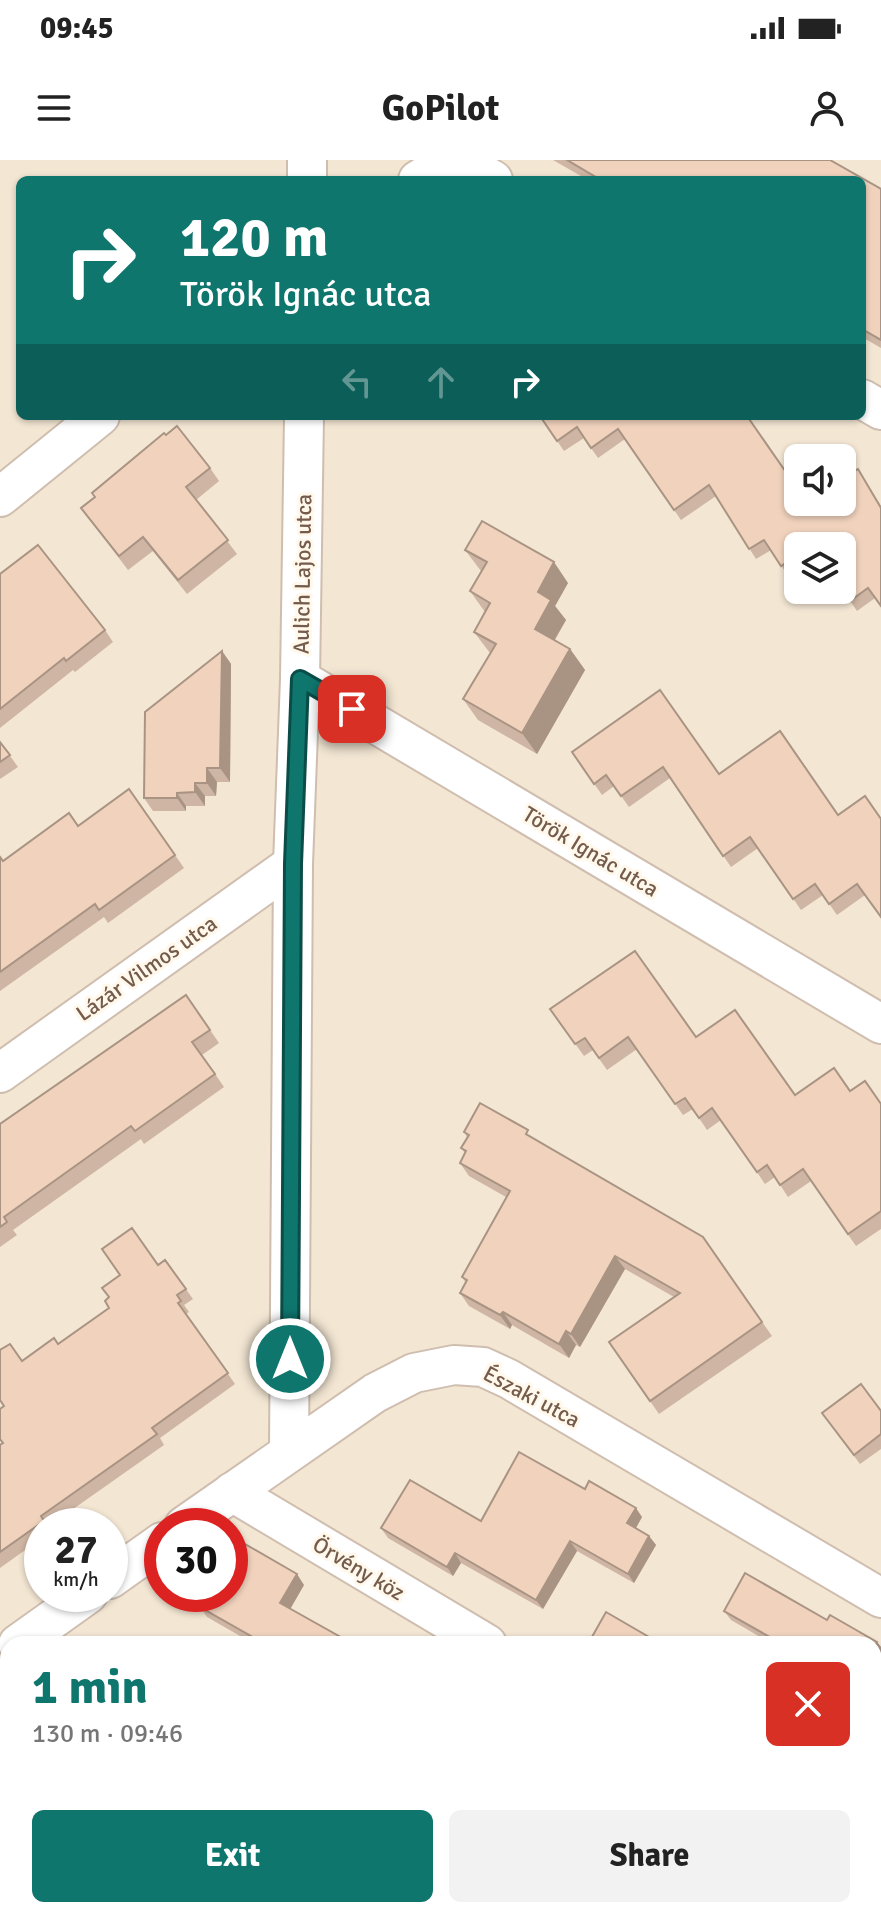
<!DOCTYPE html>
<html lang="en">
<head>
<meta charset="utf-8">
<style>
  :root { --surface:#fff; --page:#f2f2f2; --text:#222; --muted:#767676; --accent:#0f766e }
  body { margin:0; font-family:Signika,sans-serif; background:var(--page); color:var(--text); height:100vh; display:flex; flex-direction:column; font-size:30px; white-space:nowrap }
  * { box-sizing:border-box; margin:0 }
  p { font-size:26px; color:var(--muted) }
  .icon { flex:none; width:44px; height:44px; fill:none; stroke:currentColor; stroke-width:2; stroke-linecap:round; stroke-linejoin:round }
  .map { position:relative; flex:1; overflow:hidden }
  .details { position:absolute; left:0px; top:1476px; width:882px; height:282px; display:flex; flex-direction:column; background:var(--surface); border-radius:24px 24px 0 0; box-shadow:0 2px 6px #0004 }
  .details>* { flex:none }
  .banner { position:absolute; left:16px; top:16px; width:850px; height:244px; border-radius:12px; box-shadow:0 2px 6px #0004; background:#0f766e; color:#fff; overflow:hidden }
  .fabs { position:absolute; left:784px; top:284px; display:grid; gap:16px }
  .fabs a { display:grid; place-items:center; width:72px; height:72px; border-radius:12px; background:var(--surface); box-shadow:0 2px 6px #0004; font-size:40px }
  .speed { position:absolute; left:24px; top:1348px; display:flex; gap:16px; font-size:40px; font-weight:700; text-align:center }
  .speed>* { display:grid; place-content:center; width:104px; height:104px; border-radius:50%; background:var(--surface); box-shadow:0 2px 6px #0004; line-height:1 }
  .speed small { font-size:20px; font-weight:400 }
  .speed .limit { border:12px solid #d22; background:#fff; color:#111 }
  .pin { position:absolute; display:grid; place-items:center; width:68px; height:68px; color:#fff; margin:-34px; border-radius:16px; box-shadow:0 4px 12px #0006 }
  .me { position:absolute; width:88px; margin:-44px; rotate:0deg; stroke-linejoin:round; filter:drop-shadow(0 0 6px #0008) }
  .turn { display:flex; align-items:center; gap:28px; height:168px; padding:0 32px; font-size:36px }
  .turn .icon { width:104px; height:104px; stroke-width:2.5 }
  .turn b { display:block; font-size:56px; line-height:68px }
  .lanes { display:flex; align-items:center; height:76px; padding:0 32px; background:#0003; justify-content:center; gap:40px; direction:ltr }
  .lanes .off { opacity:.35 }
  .round { display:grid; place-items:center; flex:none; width:84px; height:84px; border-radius:12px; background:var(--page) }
  .summary { display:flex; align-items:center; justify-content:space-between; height:136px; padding:0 32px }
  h1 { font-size:48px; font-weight:700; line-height:60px; color:var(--accent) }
  .action { display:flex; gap:16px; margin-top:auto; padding:16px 32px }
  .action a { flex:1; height:92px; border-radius:12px; background:var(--accent); color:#fff; font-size:32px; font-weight:700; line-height:92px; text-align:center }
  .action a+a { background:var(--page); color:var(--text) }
  .status { display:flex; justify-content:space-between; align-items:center; height:56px; padding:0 40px; background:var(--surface); direction:ltr }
  .status svg { height:22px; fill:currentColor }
  header { display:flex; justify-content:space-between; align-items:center; height:104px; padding:0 32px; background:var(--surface); font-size:36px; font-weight:700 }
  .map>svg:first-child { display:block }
  .residential { fill:#f3e6d3; fill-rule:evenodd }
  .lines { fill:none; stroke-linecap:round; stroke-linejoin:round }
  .minor-casing { stroke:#cfbeaf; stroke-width:42 }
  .minor { stroke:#fff; stroke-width:38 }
  .wall { fill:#cfb5a3 }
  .shaded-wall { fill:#a99484 }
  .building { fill:#f1d3bd; stroke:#a99484; stroke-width:2 }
  .route-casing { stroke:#0a4d48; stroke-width:20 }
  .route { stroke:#0f766e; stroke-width:14 }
  .labels { text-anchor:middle; stroke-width:6; stroke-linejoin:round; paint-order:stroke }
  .street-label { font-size:22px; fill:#745b4b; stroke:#fff8eb }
</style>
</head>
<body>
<div class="status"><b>09:45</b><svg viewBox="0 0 49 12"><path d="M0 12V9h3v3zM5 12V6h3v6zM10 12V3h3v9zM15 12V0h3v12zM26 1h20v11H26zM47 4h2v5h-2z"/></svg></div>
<header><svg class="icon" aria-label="menu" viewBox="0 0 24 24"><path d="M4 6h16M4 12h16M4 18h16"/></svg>GoPilot<svg class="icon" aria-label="person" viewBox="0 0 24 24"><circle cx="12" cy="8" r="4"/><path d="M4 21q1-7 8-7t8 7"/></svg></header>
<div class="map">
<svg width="881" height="1757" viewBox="0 0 881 1757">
  <rect width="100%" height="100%" fill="#fcf4e5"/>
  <!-- residential -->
  <path class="residential" d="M 0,0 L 881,0 L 881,1757 L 0,1757 ZM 20,20 L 862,20 L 862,256 L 20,256 ZM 798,298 L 842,298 L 842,342 L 798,342 ZM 798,386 L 842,386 L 842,430 L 798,430 ZM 42,1366 L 110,1366 L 110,1434 L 42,1434 ZM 162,1366 L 230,1366 L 230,1434 L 162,1434 ZM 8,1484 L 874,1484 L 874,1750 L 8,1750 Z"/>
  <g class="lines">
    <!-- minor casing -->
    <g class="minor-casing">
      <g id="minor">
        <path d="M 459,0 L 493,20"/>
        <path d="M 307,20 L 307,0"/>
        <path d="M 418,20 L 451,0"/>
        <path d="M 862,239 L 881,250"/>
        <path d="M 0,337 L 100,256"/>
        <path d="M 300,519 L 881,864"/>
        <path d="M 0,913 L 293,704"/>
        <path d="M 289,1291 L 293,704 L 300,519 L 304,256"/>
        <path d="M 232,1332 L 487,1484"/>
        <path d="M 184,1366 L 375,1233 L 414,1213 L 454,1205 L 483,1207 L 509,1219 L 881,1438"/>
        <path d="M 110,1419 L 162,1382"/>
        <path d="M 18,1484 L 88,1434"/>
        <path d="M 874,1714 L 881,1718"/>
        <path d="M 13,1750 L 25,1757"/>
        <path d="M 361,1750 L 361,1757"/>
      </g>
    </g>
    <!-- minor -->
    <use href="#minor" class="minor"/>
  </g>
  <!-- wall -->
  <g class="wall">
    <path d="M 553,0 L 830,0 L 881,29 L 881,188 L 862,177 L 862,20 L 588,20 Z"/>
    <path d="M 540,256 L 747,256 L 791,318 L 845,316 L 858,309 L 881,346 L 881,446 L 875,438 L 857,451 L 842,429 L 842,386 L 798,386 L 798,409 L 788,416 L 771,390 L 756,399 L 716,336 L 681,360 L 625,279 L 598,298 L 584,278 L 564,291 Z"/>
    <path d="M 210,308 L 219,321 L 196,340 L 237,394 L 187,434 L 153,391 L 128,410 L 81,348 Z"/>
    <path d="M 465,390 L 568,423 L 555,446 L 566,460 L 555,480 L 570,489 L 585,510 L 537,594 L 478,560 L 463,539 L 490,493 L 474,472 L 485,452 L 470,431 L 481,411 Z"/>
    <path d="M 0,414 L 105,470 L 113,482 L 75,512 L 73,510 L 0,568 Z"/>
    <path d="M 222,491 L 231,504 L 230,622 L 217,622 L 216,636 L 205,636 L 205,646 L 186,646 L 186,651 L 153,651 L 144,638 Z"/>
    <path d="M 780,571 L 865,735 L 837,755 L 823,735 L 801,750 L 758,688 L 731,707 L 670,618 L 629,647 L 614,626 L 602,635 L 572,592 L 719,614 Z"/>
    <path d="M 0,582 L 18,607 L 0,619 Z"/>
    <path d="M 129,629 L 184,708 L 108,763 L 104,757 L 0,831 L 0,697 L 3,701 L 78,666 Z"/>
    <path d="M 186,835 L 219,883 L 202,895 L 224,927 L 144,984 L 141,979 L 13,1070 L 17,1075 L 0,1087 L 0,964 Z"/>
    <path d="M 550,849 L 696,877 L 795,935 L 850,931 L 881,943 L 881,1069 L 856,1086 L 811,1021 L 788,1037 L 775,1017 L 765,1024 L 721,960 L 707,970 L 693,949 L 683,955 L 637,889 L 607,910 L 593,890 L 584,896 Z"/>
    <path d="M 464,972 L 534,979 L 703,1077 L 772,1176 L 659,1254 L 609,1182 L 674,1137 L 625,1109 L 580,1187 L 576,1185 L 569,1198 L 512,1165 L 510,1169 L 469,1146 L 460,1133 L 466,1123 L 462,1117 L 506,1037 L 469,1016 L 460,1003 L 465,993 L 461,988 L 467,977 Z"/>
    <path d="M 165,1100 L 193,1139 L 184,1145 L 189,1152 L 186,1154 L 235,1224 L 160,1278 L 164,1285 L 49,1366 L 42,1366 L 42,1378 L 0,1408 L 0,1285 L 3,1283 L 4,1246 L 22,1201 L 58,1184 L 109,1148 Z"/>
    <path d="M 881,1251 L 881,1289 L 860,1304 L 822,1253 Z"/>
    <path d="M 585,1329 L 642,1357 L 636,1368 L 649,1376 L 656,1385 L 634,1423 L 577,1391 L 543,1449 L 461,1403 L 453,1416 L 388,1378 L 381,1368 L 481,1361 Z"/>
    <path d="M 304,1425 L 290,1448 L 353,1484 L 254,1484 L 207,1457 L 200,1447 Z"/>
    <path d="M 724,1451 L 827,1460 L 877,1482 L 881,1487 L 881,1496 L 877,1504 L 874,1531 L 874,1484 L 772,1484 L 731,1460 Z"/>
    <path d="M 874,1608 L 881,1612 L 881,1671 L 874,1667 Z"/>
  </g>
  <!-- shaded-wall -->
  <g class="shaded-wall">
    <path d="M 554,402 L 568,423 L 555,446 L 566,460 L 549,489 L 535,469 L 538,432 Z"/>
    <path d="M 570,489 L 585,510 L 537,594 L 522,573 Z"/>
    <path d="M 222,491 L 231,504 L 230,622 L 220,608 Z"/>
    <path d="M 207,608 L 217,622 L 216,636 L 207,623 Z"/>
    <path d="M 195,623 L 205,636 L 205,646 L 195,632 Z"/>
    <path d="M 177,633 L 186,646 L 186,651 L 177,638 Z"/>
    <path d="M 615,1096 L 625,1109 L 580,1187 L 571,1174 Z"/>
    <path d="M 503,1152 L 512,1165 L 510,1169 L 500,1155 Z"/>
    <path d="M 566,1171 L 576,1185 L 569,1198 L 559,1184 Z"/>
    <path d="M 636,1348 L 642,1357 L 633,1373 L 627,1363 Z"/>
    <path d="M 649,1376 L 656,1385 L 634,1423 L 628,1414 Z"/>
    <path d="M 570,1381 L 577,1391 L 543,1449 L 536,1440 Z"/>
    <path d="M 455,1393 L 461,1403 L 453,1416 L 447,1407 Z"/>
    <path d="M 297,1414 L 304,1425 L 288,1453 L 280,1443 Z"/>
    <path d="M 877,1482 L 881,1487 L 881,1496 L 874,1508 L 874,1487 Z"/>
    <path d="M 877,1505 L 881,1510 L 881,1519 L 874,1531 L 874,1510 Z"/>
    <path d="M 3,1611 L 8,1618 L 8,1624 L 0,1638 L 0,1617 Z"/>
    <path d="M 284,1750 L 296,1750 L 292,1757 L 280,1757 Z"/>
    <path d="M 703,1750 L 710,1750 L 707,1756 Z"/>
  </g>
  <!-- building -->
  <g class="building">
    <path d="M 567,0 L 830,0 L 881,29 L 881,180 L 862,169 L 862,20 L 601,20 Z"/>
    <path d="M 540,256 L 747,256 L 790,318 L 798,313 L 798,342 L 842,342 L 842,311 L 845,316 L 858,309 L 881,348 L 881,446 L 868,428 L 850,441 L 842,429 L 842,386 L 798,386 L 798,395 L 781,406 L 764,380 L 749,389 L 709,325 L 674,350 L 618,269 L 591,288 L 577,267 L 557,281 Z"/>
    <path d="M 177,266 L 210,308 L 186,327 L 228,380 L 178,420 L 143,377 L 119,396 L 81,348 L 95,337 L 92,333 L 164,273 L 166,275 Z"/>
    <path d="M 829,292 L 833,298 L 820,298 Z"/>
    <path d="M 482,361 L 554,402 L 538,432 L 551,440 L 535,469 L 570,489 L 522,573 L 463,539 L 496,484 L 474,472 L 490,443 L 470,431 L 487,402 L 465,390 Z"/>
    <path d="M 38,385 L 105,470 L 66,501 L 64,498 L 0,549 L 0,414 Z"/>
    <path d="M 222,491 L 220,608 L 207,608 L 207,623 L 195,623 L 195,632 L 177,633 L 177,638 L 144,638 L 145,552 Z"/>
    <path d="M 660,530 L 719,614 L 780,571 L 838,655 L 865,636 L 881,659 L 881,757 L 857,724 L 829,744 L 815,724 L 793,739 L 750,677 L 723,696 L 663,607 L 621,636 L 606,615 L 594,624 L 572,592 Z"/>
    <path d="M 0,582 L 10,595 L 0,602 Z"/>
    <path d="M 129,629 L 175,695 L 99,750 L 95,744 L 0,812 L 0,697 L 3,701 L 69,653 L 78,666 Z"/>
    <path d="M 635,791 L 696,877 L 735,850 L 795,935 L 834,908 L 850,931 L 865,921 L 881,944 L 881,1051 L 848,1074 L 803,1009 L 780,1025 L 767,1005 L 757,1012 L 712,948 L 699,958 L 685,938 L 675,944 L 628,877 L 599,898 L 585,878 L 575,884 L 550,849 Z"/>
    <path d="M 186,835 L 210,870 L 192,882 L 215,914 L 135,971 L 131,966 L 4,1057 L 7,1062 L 0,1067 L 0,964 Z"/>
    <path d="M 480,943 L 528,970 L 526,974 L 703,1077 L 762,1162 L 650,1241 L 609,1182 L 680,1133 L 615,1096 L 571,1174 L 566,1171 L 559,1184 L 503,1152 L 500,1155 L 460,1133 L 467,1120 L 462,1117 L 510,1031 L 460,1003 L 466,991 L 461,988 L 469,975 L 464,972 Z"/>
    <path d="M 132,1068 L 158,1105 L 165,1100 L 186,1129 L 177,1135 L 181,1141 L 178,1143 L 228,1213 L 152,1268 L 157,1274 L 41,1356 L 44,1361 L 0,1392 L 0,1285 L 3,1283 L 0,1279 L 0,1249 L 4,1246 L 0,1240 L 0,1190 L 10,1184 L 22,1201 L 54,1178 L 58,1184 L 109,1148 L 105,1141 L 109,1137 L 102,1128 L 120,1115 L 102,1089 Z"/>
    <path d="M 861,1224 L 881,1251 L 881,1274 L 854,1295 L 822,1253 Z"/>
    <path d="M 519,1292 L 585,1329 L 589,1321 L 636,1348 L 627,1363 L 649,1376 L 628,1414 L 570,1381 L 536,1440 L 455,1393 L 447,1407 L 381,1368 L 410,1320 L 481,1361 Z"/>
    <path d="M 238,1380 L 297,1414 L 280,1443 L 353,1484 L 265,1484 L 200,1447 L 207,1434 L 230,1434 L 230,1393 Z"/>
    <path d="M 745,1413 L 827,1460 L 830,1455 L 877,1482 L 874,1487 L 874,1484 L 782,1484 L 724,1451 Z"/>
    <path d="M 606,1452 L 661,1484 L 588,1484 Z"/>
    <path d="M 874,1608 L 881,1612 L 881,1666 L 874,1662 Z"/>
    <path d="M 186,1750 L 284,1750 L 280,1757 L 182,1757 Z"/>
    <path d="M 447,1750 L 536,1750 L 539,1752 L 537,1757 L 443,1757 Z"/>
    <path d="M 803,1750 L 866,1750 L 878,1757 L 799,1757 Z"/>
  </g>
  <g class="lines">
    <!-- route casing -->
    <g class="route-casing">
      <path id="route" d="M 290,1199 L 293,704 L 300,519 L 352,549"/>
    </g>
    <!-- route -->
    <use href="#route" class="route"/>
  </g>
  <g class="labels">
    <!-- street labels -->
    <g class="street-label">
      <text transform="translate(302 414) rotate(-89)" y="8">Aulich Lajos utca</text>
      <text transform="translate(591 691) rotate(31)" y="8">Török Ignác utca</text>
      <text transform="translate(146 808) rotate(-35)" y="8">Lázár Vilmos utca</text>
      <text transform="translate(532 1236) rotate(28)" y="8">Északi utca</text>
      <text transform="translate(359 1408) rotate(31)" y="8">Örvény köz</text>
    </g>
  </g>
</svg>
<div class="fabs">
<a><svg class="icon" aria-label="sound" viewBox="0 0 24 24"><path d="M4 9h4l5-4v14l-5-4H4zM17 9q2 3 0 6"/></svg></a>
<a><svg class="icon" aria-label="layers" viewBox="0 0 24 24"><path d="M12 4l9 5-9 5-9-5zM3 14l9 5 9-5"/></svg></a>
</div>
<div class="speed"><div>27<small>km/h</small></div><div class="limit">30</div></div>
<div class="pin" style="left:352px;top:549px;background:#d93025"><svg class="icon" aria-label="arrive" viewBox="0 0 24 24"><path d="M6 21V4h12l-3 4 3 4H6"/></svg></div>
<svg class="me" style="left:290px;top:1199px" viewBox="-20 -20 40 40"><circle r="17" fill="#0f766e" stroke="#fff" stroke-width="3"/><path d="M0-11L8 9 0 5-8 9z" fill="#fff"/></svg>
<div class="banner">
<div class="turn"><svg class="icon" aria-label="right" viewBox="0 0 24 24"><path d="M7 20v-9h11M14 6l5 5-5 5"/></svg><div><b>120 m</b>Török Ignác utca</div></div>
<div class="lanes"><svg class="icon off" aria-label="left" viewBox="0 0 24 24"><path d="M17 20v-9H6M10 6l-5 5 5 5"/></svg><svg class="icon off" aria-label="ahead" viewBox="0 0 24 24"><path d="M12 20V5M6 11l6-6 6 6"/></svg><svg class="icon" aria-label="right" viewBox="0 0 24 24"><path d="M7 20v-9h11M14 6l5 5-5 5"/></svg></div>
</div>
<section class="details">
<div class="summary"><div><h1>1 min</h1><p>130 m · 09:46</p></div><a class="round" style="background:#d93025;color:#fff"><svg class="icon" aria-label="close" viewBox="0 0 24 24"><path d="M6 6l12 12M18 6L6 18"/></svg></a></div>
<div class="action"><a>Exit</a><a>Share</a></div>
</section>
</div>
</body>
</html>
